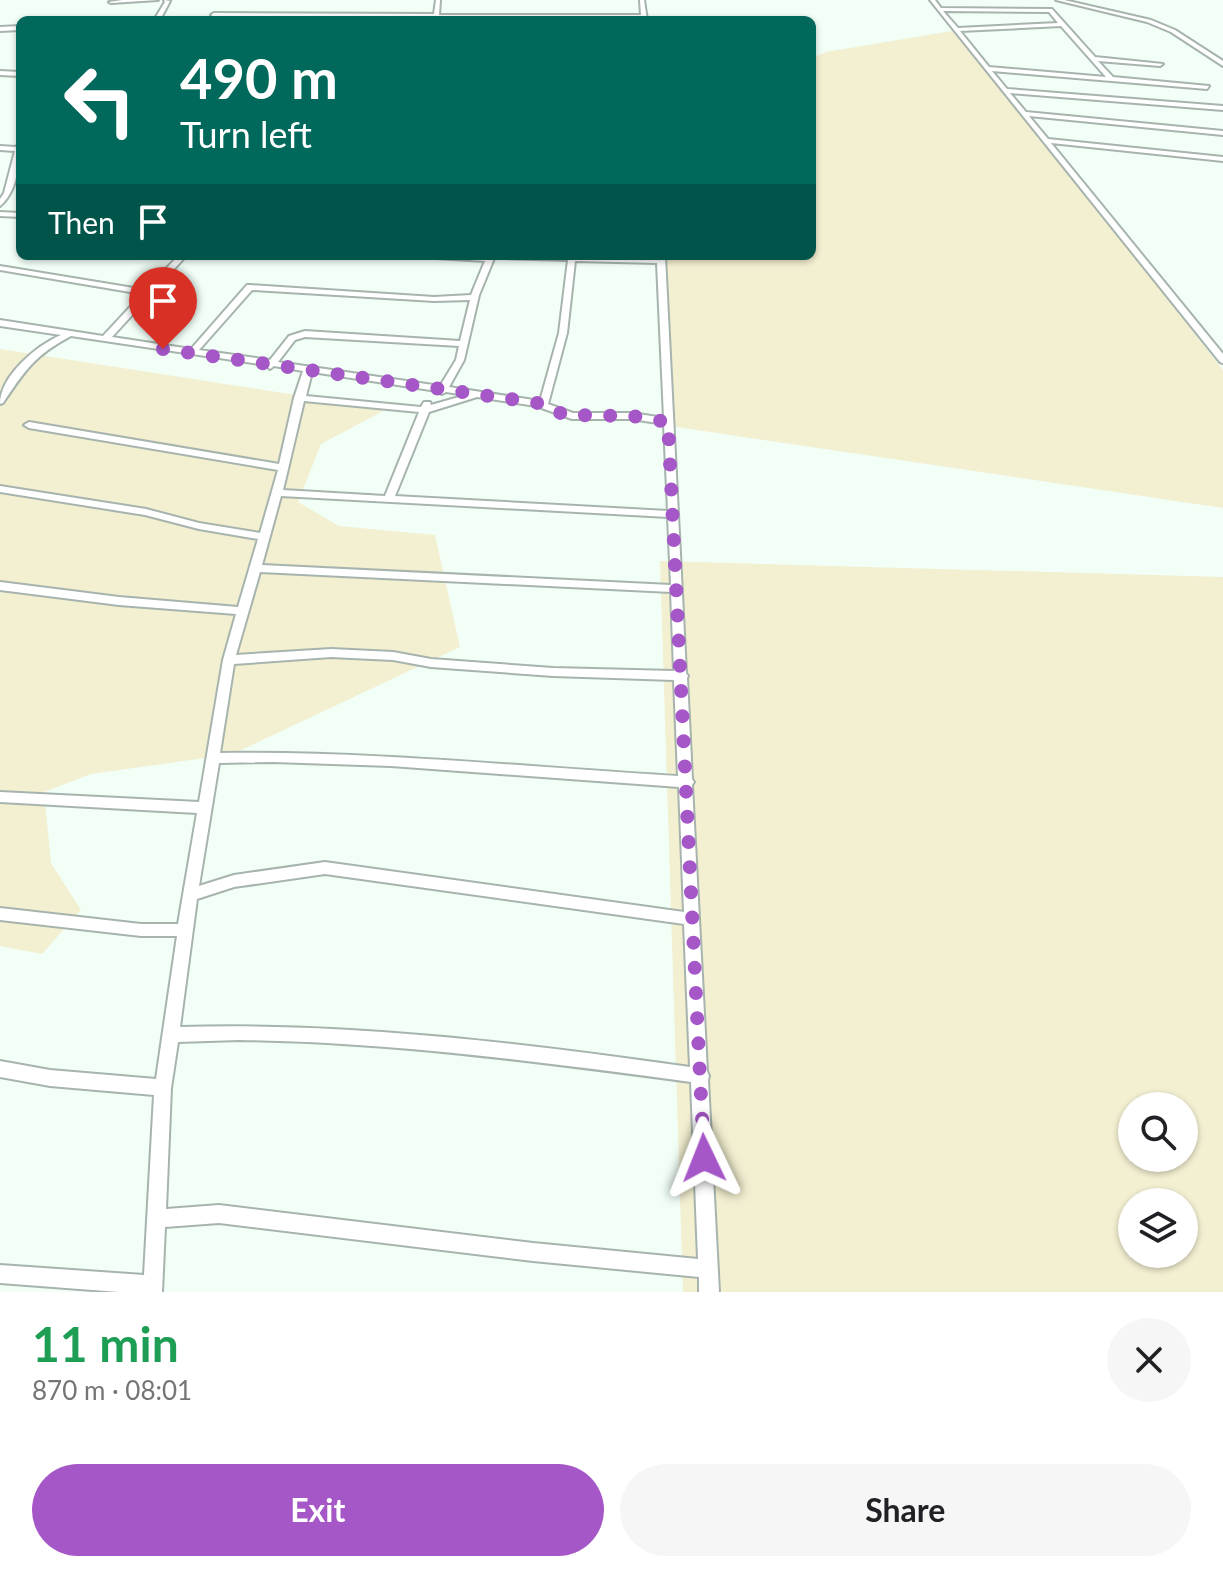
<!DOCTYPE html>
<html lang="en">
<head>
<meta charset="utf-8">
<style>
  :root { --surface:#fff; --page:#f6f6f6; --text:#202124; --muted:#757577; --accent:#a556c7 }
  body { margin:0; font-family:Lato,sans-serif; background:var(--page); color:var(--text); height:100vh; display:flex; flex-direction:column; font-size:30px; white-space:nowrap }
  * { box-sizing:border-box; margin:0 }
  p { font-size:26px; color:var(--muted) }
  .icon { flex:none; width:44px; height:44px; fill:none; stroke:currentColor; stroke-width:2; stroke-linecap:round; stroke-linejoin:round }
  .map { position:relative; height:1292px; overflow:hidden }
  .side { display:flex; flex-direction:column; background:var(--surface); flex:1 }
  .side>* { flex:none }
  .top-card { position:absolute; left:16px; top:16px; width:800px; height:244px; border-radius:12px; box-shadow:0 2px 6px #0004; background:#00695c; color:#fff; overflow:hidden }
  .buttons { position:absolute; left:1118px; top:1092px; display:grid; gap:16px }
  .buttons a { display:grid; place-items:center; width:80px; height:80px; border-radius:50%; background:var(--surface); box-shadow:0 2px 6px #0004; font-size:40px }
  .pin { position:absolute; display:grid; place-items:center; width:68px; height:68px; color:#fff; margin:-82px -34px; border-radius:50% 50% 50% 0; rotate:-45deg; box-shadow:0 0 8px #0007 }
  .pin .icon { rotate:45deg }
  .me { position:absolute; width:88px; margin:-44px; rotate:358deg; stroke-linejoin:round; filter:drop-shadow(0 0 6px #0008) }
  .turn { display:flex; align-items:center; gap:28px; height:168px; padding:0 32px; font-size:36px }
  .turn .icon { width:104px; height:104px; stroke-width:2.5 }
  .turn b { display:block; font-size:56px; line-height:68px }
  .then { display:flex; align-items:center; height:76px; padding:0 32px; background:#0003; gap:16px; font-size:30px }
  .round { display:grid; place-items:center; flex:none; width:84px; height:84px; border-radius:42px; background:var(--page) }
  .head { display:flex; align-items:center; justify-content:space-between; height:136px; padding:0 32px }
  h1 { font-size:48px; font-weight:700; line-height:60px; color:#1e9e55 }
  .action { display:flex; gap:16px; margin-top:auto; padding:16px 32px }
  .action a { flex:1; height:92px; border-radius:48px; background:var(--accent); color:#fff; font-size:32px; font-weight:700; line-height:92px; text-align:center }
  .action a+a { background:var(--page); color:var(--text) }
  .map>svg:first-child { display:block }
  .green { fill:#f3efd1; fill-rule:evenodd }
  .lines { fill:none; stroke-linecap:round; stroke-linejoin:round }
  .street-casing { stroke:#a7b4ad; stroke-width:4 }
  .street { fill:#fff; fill-rule:evenodd }
  .route { stroke:#a556c7; stroke-width:14; stroke-dasharray:0 25.2 }
</style>
</head>
<body>
<div class="map">
<svg width="1223" height="1292" viewBox="0 0 1223 1292">
  <rect width="100%" height="100%" fill="#f1fff7"/>
  <!-- green -->
  <g class="green">
    <path d="M 958,30 L 1223,370 L 1223,508 L 663,425 L 655,256 L 812,256 L 812,58 L 826,52 Z"/>
    <path d="M 0,349 L 387,409 L 321,444 L 298,502 L 339,526 L 435,535 L 460,647 L 233,754 L 91,774 L 44,792 L 51,863 L 81,910 L 42,954 L 0,946 Z"/>
    <path d="M 660,561 L 1223,577 L 1223,1292 L 683,1292 ZM 1132,1106 L 1184,1106 L 1184,1158 L 1132,1158 ZM 1132,1202 L 1184,1202 L 1184,1254 L 1132,1254 Z"/>
  </g>
  <g class="lines">
    <!-- street casing -->
    <g class="street-casing">
      <g id="street">
        <path d="M 122,0 L 158,0 L 111,3 L 109,2 Z"/>
        <path d="M 164,0 L 170,1 L 160,20 L 154,20 L 165,2 Z"/>
        <path d="M 436,0 L 440,0 L 439,15 L 641,15 L 640,0 L 644,0 L 647,20 L 439,18 L 439,20 L 433,20 L 434,18 L 214,17 L 211,15 L 214,13 L 434,14 Z"/>
        <path d="M 930,0 L 935,0 L 941,8 L 1052,9 L 1095,57 L 1163,64 L 1160,66 L 1098,61 L 1113,77 L 1209,86 L 1207,89 L 992,71 L 1007,89 L 1223,106 L 1223,110 L 1010,93 L 1026,112 L 1223,131 L 1223,135 L 1029,116 L 1048,139 L 1223,157 L 1223,161 L 1051,143 L 1223,354 L 1223,363 L 1220,362 ZM 943,11 L 1049,12 L 1058,23 L 958,28 ZM 1061,26 L 1106,77 L 989,67 L 960,31 Z"/>
        <path d="M 1056,0 L 1064,0 L 1151,20 L 1175,30 L 1223,61 L 1223,66 L 1171,32 L 1147,22 Z"/>
        <path d="M 20,26 L 20,30 L 0,31 L 0,27 Z"/>
        <path d="M 0,71 L 20,72 L 20,76 L 0,75 Z"/>
        <path d="M 20,142 C 20,163 17,192 0,206 L 0,199 L 4,193 L 15,151 L 0,150 L 0,146 L 16,147 Z"/>
        <path d="M 0,212 L 20,213 L 20,217 L 0,216 Z"/>
        <path d="M 178,256 L 186,256 L 112,337 L 191,349 L 247,285 L 250,285 L 434,297 L 471,295 L 485,261 L 436,258 L 432,256 L 495,256 L 479,295 L 464,360 L 449,387 L 540,401 L 559,333 L 568,260 L 504,258 L 500,256 L 657,259 L 657,256 L 665,256 L 686,673 L 688,676 L 687,678 L 692,779 L 694,782 L 692,785 L 707,1071 L 709,1076 L 708,1080 L 719,1292 L 699,1292 L 699,1277 L 533,1261 L 219,1223 L 165,1227 L 162,1292 L 119,1292 L 0,1283 L 0,1265 L 144,1275 L 154,1095 L 50,1086 L 0,1077 L 0,1061 L 50,1070 L 156,1079 L 177,936 L 141,936 L 0,920 L 0,908 L 141,924 L 178,924 L 197,813 L 0,802 L 0,792 L 199,802 L 223,660 L 236,614 L 119,605 L 0,590 L 0,582 L 119,597 L 238,607 L 258,539 L 199,529 L 145,515 L 0,492 L 0,486 L 146,509 L 199,523 L 260,533 L 278,470 L 29,428 L 24,425 L 29,422 L 279,464 L 294,398 L 303,371 L 274,366 L 270,369 L 266,365 L 71,336 C 35,355 25,370 3,403 L 0,404 C 0,376 37,345 61,335 L 0,326 L 0,320 L 103,336 L 142,294 L 0,270 L 0,266 L 146,290 ZM 575,261 L 657,263 L 664,418 L 632,413 L 573,413 L 548,404 L 567,333 ZM 252,290 L 434,301 L 470,300 L 460,341 L 305,331 L 289,336 L 270,360 L 199,350 ZM 305,337 L 459,346 L 456,360 L 440,386 L 278,362 L 295,340 ZM 312,372 L 437,391 L 442,394 L 446,392 L 466,395 L 431,405 L 430,402 L 424,402 L 421,407 L 306,396 ZM 477,397 L 536,406 L 572,419 L 632,419 L 664,424 L 668,511 L 395,496 L 429,412 ZM 304,401 L 419,412 L 385,496 L 283,490 ZM 281,496 L 668,517 L 671,585 L 262,565 ZM 260,572 L 671,592 L 674,671 L 553,668 L 431,659 L 393,652 L 331,649 L 236,655 ZM 331,657 L 393,660 L 431,667 L 553,676 L 674,680 L 678,776 C 526,767 373,751 220,753 L 234,664 ZM 273,762 L 391,766 L 679,787 L 684,912 L 325,862 L 234,875 L 199,886 L 219,763 ZM 325,874 L 684,924 L 690,1067 C 520,1043 351,1022 180,1027 L 197,899 L 234,887 ZM 239,1040 C 391,1042 540,1062 691,1082 L 698,1259 L 533,1243 L 219,1205 L 166,1209 L 171,1088 L 178,1042 Z"/>
      </g>
    </g>
    <!-- street -->
    <use href="#street" class="street"/>
  </g>
  <g class="lines">
    <!-- route -->
    <path class="route" d="M 163,349 L 538,403 L 565,415 L 632,416 L 668,422 L 704,1158"/>
  </g>
</svg>
<div class="buttons">
<a><svg class="icon" aria-label="search" viewBox="0 0 24 24"><circle cx="10" cy="10" r="6"/><path d="M15 15l6 6"/></svg></a>
<a><svg class="icon" aria-label="layers" viewBox="0 0 24 24"><path d="M12 4l9 5-9 5-9-5zM3 14l9 5 9-5"/></svg></a>
</div>
<div class="pin" style="left:163px;top:349px;background:#d93025"><svg class="icon" aria-label="arrive" viewBox="0 0 24 24"><path d="M6 21V4h12l-3 4 3 4H6"/></svg></div>
<svg class="me" style="left:704px;top:1158px" viewBox="-20 -20 40 40"><path d="M0-17L14 15 0 8-14 15z" fill="#a556c7" stroke="#fff" stroke-width="4"/></svg>
<div class="top-card">
<div class="turn"><svg class="icon" aria-label="left" viewBox="0 0 24 24"><path d="M17 20v-9H6M10 6l-5 5 5 5"/></svg><div><b>490 m</b>Turn left</div></div>
<div class="then">Then<svg class="icon" aria-label="arrive" viewBox="0 0 24 24"><path d="M6 21V4h12l-3 4 3 4H6"/></svg></div>
</div>
</div>
<section class="side">
<div class="head"><div><h1>11 min</h1><p>870 m · 08:01</p></div><a class="round"><svg class="icon" aria-label="close" viewBox="0 0 24 24"><path d="M6 6l12 12M18 6L6 18"/></svg></a></div>
<div class="action"><a>Exit</a><a>Share</a></div>
</section>
</body>
</html>
